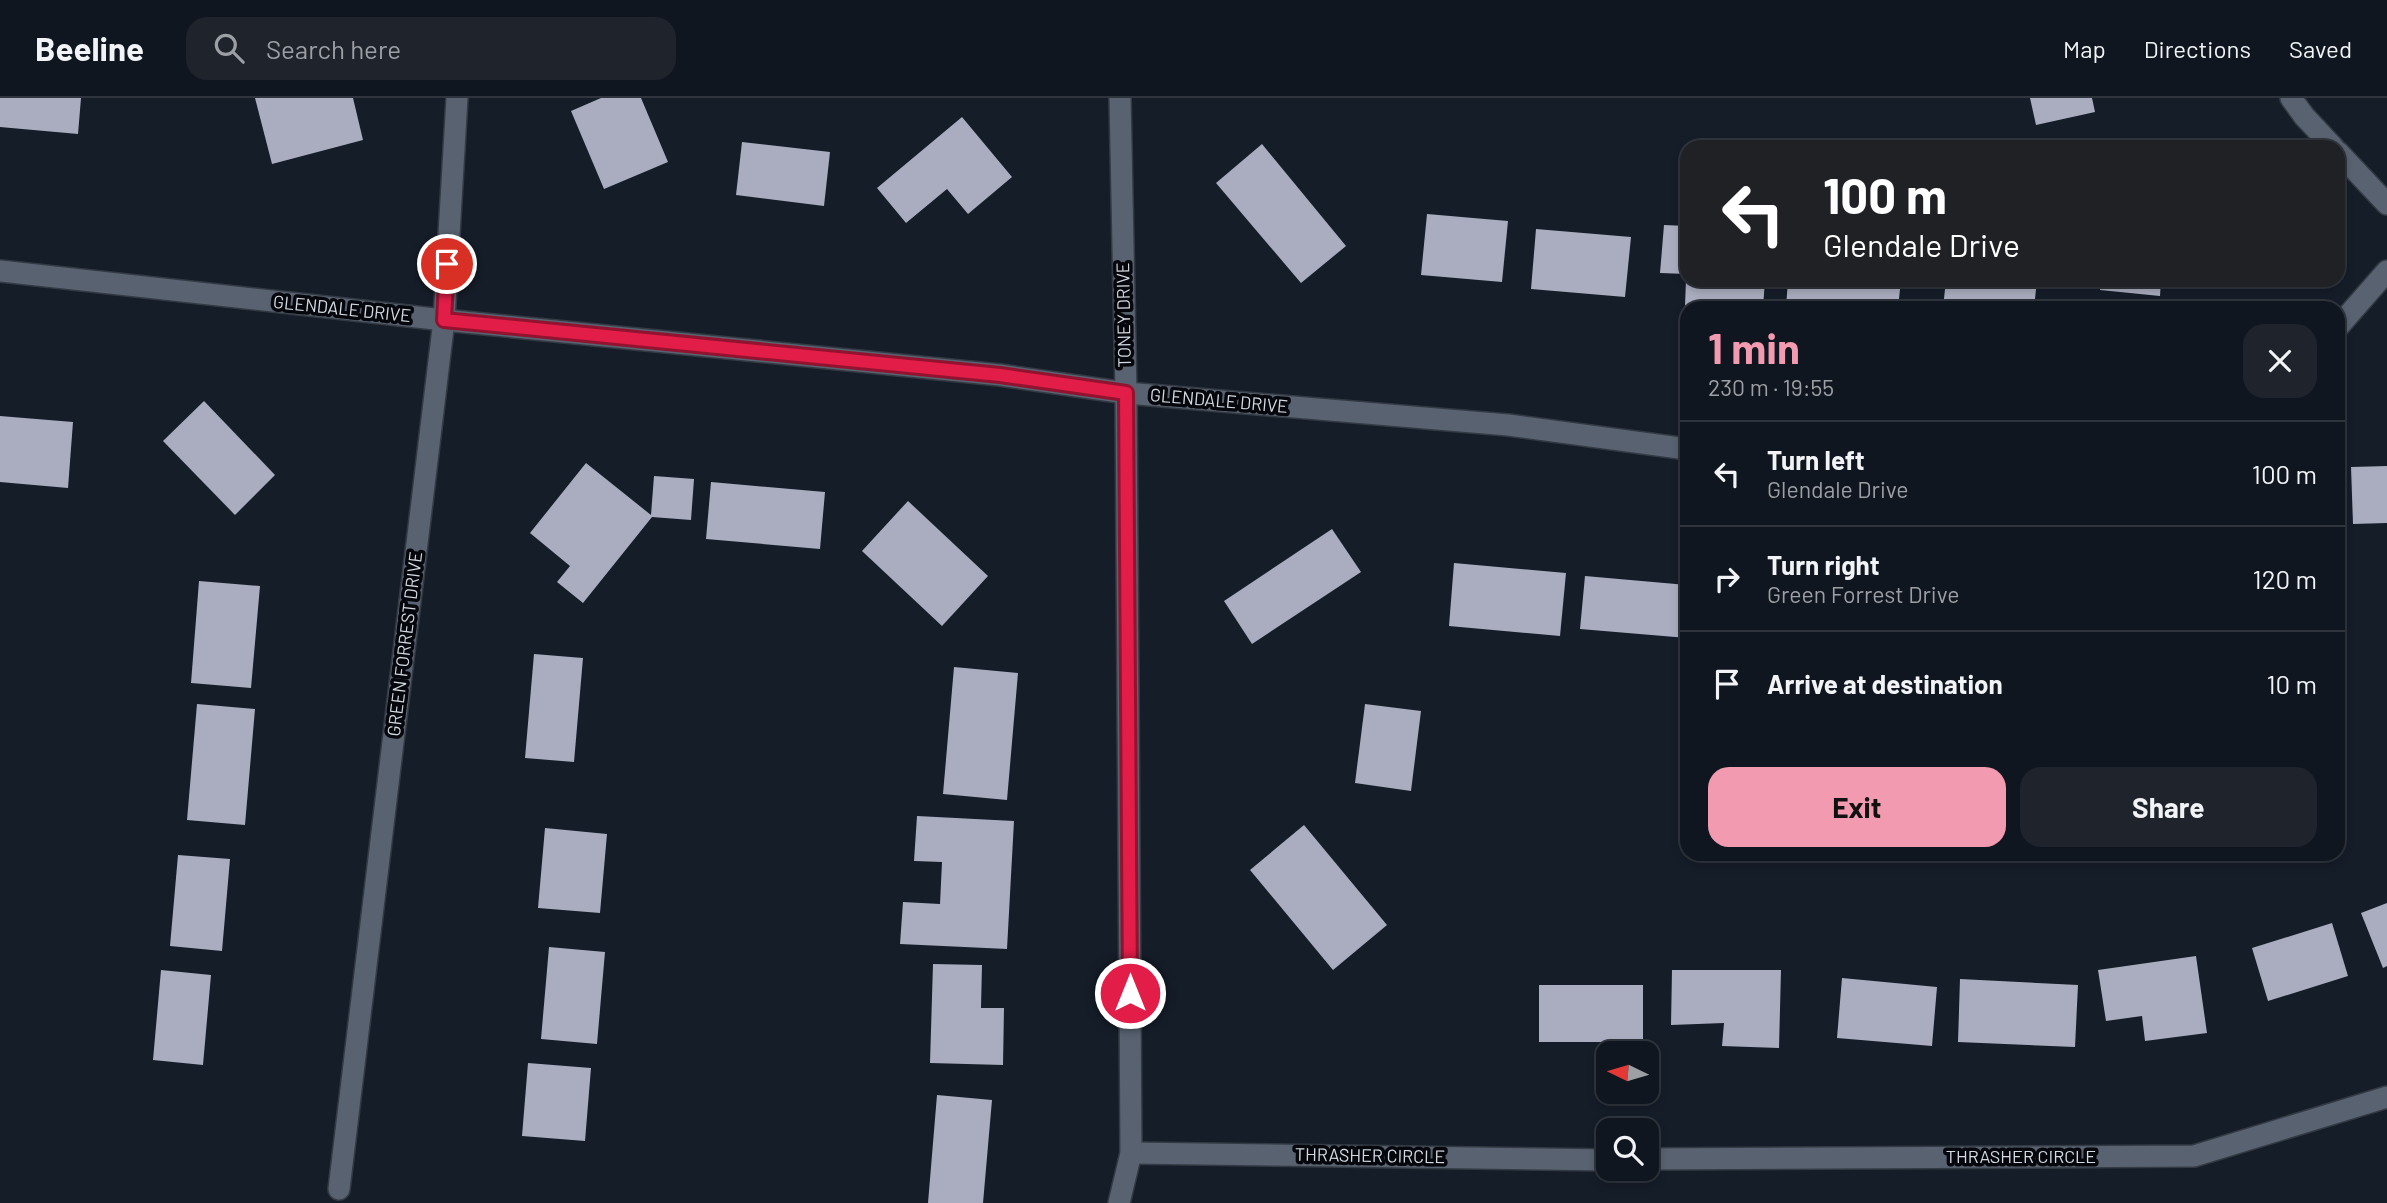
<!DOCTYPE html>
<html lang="en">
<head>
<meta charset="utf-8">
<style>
  :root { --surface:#10161f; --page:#1e232c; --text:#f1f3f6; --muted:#9c9fa4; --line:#30353d; --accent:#f29aaf }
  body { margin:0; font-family:Barlow,sans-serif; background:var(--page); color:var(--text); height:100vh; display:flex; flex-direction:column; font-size:26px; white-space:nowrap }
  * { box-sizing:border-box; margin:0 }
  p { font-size:23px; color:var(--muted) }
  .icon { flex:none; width:38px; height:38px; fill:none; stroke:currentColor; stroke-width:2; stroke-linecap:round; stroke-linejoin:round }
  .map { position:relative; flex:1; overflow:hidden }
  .panel { position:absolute; left:1680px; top:203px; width:665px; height:560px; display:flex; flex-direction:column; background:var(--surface); border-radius:21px; box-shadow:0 4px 10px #0003,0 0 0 2px var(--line) }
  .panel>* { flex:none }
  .guide { position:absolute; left:1680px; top:42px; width:665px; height:147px; border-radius:21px; box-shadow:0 4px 10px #0003,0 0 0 2px var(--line); background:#202124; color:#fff; overflow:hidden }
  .needle { width:46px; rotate:275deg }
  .controls { position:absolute; left:1596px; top:943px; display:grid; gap:14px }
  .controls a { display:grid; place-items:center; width:63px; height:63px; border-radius:14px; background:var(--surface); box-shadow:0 4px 10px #0003,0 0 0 2px var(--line); font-size:35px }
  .pin { position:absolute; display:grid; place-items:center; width:60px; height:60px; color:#fff; margin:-30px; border:4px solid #fff; border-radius:50%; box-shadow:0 2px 7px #0007 }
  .me { position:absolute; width:77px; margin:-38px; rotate:0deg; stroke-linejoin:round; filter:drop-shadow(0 0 5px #0008) }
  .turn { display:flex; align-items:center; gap:24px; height:147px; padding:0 28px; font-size:32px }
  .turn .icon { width:91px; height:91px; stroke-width:2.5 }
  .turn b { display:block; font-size:49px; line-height:60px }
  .round { display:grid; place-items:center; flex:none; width:74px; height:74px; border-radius:21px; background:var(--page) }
  .summary { display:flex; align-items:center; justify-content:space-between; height:119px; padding:0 28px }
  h1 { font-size:42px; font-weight:700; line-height:52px; color:var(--accent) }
  .button { display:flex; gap:14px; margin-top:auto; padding:14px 28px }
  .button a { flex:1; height:80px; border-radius:21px; background:var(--accent); color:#111; font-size:28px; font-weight:700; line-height:80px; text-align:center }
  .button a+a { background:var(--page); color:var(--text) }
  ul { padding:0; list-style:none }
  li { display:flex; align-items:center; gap:21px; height:105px; padding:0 28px; border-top:2px solid var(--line) }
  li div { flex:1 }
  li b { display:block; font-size:26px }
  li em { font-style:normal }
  header { display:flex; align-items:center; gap:42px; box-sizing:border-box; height:98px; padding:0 35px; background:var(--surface); border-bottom:2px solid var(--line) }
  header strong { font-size:33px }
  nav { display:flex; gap:38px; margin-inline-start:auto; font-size:24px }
  .search { width:490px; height:63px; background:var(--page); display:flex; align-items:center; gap:18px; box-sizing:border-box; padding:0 24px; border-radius:21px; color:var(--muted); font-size:26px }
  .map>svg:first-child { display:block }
  .building { fill:#aaadbf }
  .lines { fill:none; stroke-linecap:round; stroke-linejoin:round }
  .street-casing { stroke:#343a43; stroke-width:24 }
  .street { stroke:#586270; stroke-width:21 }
  .route-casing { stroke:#92132f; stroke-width:18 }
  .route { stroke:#e11d48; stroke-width:12 }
  .labels { text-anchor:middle; stroke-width:7; stroke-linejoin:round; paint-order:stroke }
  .street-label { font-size:18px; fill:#d4dae2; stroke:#05070c }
</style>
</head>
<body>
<header>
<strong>Beeline</strong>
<div class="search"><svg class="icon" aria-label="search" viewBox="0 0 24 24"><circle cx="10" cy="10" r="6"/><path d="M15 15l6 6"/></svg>Search here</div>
<nav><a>Map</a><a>Directions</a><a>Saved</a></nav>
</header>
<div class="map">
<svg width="2387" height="1105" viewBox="0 0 2387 1105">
  <rect width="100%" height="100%" fill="#151d29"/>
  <!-- building -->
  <g class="building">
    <path d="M 0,0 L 81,0 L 78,36 L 0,29 Z"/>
    <path d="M 255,0 L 353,0 L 363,42 L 272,66 Z"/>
    <path d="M 601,0 L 641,0 L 668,64 L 604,91 L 571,13 Z"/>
    <path d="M 2030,0 L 2092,0 L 2095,14 L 2036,27 Z"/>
    <path d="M 962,19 L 1012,79 L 968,116 L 947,91 L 906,125 L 877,90 Z"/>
    <path d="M 742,44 L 830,54 L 824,108 L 736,97 Z"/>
    <path d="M 1262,46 L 1346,148 L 1301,185 L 1216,85 Z"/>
    <path d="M 1427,116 L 1508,123 L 1502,184 L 1421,177 Z"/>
    <path d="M 1664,127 L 1687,128 L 1687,176 L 1660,175 Z"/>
    <path d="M 1536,131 L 1631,139 L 1625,199 L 1531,191 Z"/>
    <path d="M 1686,182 L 1765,182 L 1763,210 L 1685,208 Z"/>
    <path d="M 1788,182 L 1901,182 L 1898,210 L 1786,210 Z"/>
    <path d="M 1946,182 L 2037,182 L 2034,210 L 1943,210 Z"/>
    <path d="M 2101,182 L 2161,182 L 2160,198 L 2100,192 Z"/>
    <path d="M 204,303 L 275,377 L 235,417 L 163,343 Z"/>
    <path d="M 0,318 L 73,324 L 68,390 L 0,384 Z"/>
    <path d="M 586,365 L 651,417 L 654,378 L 694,381 L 691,422 L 652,419 L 583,505 L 557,484 L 570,468 L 530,435 Z"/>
    <path d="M 2387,368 L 2387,425 L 2353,426 L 2351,369 Z"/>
    <path d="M 711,384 L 825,394 L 820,451 L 706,441 Z"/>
    <path d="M 908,403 L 988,478 L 942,528 L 862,453 Z"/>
    <path d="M 1332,431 L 1361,474 L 1252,546 L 1224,503 Z"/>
    <path d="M 1454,465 L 1566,475 L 1560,538 L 1449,528 Z"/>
    <path d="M 1585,478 L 1687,487 L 1687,540 L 1580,531 Z"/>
    <path d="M 199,483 L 260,488 L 251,590 L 191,585 Z"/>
    <path d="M 534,556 L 583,560 L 574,664 L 525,660 Z"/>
    <path d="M 954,569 L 1018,575 L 1007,702 L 943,696 Z"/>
    <path d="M 197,606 L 255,611 L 245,727 L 187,722 Z"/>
    <path d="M 1365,606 L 1421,613 L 1411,693 L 1355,685 Z"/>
    <path d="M 917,718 L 1014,723 L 1007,851 L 900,846 L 903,804 L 940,806 L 942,764 L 914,763 Z"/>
    <path d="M 1304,727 L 1387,827 L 1333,872 L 1250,772 Z"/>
    <path d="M 545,730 L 607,736 L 600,815 L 538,810 Z"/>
    <path d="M 178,757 L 230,761 L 222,853 L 170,848 Z"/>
    <path d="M 2387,805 L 2387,868 L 2383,870 L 2361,815 Z"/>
    <path d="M 2332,825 L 2348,878 L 2268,903 L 2252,850 Z"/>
    <path d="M 549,849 L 605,854 L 597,946 L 541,941 Z"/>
    <path d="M 2196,858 L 2207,935 L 2145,943 L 2142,918 L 2106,923 L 2098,872 Z"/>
    <path d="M 933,866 L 982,867 L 981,910 L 1004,910 L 1003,967 L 930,965 Z"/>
    <path d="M 161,872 L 211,877 L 203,967 L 153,962 Z"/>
    <path d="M 1672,872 L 1781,872 L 1779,950 L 1722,948 L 1724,925 L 1671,927 Z"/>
    <path d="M 1842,880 L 1937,889 L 1932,948 L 1837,940 Z"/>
    <path d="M 1960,881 L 2078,887 L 2075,949 L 1958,944 Z"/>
    <rect x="1539" y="887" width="104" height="57"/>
    <path d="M 528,965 L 591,970 L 585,1043 L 522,1038 Z"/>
    <path d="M 937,997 L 992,1002 L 983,1105 L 928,1105 Z"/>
  </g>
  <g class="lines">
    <!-- street casing -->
    <g class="street-casing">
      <g id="street">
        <path d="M 2291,0 L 2304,18 L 2333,49"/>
        <path d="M 2338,54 L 2387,106"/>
        <path d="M 0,173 L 444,222 L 1000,277 L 1126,295 L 1508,327 L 1687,351"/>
        <path d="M 2338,229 L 2387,173"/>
        <path d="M 1131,1055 L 1608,1062"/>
        <path d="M 1647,1061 L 2194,1058 L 2387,999"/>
        <path d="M 339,1091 L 444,222 L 457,0"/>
        <path d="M 1119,1105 L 1131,1055 L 1126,295 L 1120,0"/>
      </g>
    </g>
    <!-- street -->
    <use href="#street" class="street"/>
  </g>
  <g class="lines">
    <!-- route casing -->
    <g class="route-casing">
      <path id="route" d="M 447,166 L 444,222 L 1000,277 L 1126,295 L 1130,895"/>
    </g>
    <!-- route -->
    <use href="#route" class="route"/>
  </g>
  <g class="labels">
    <!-- street labels -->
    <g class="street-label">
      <text transform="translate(342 211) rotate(6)" y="6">GLENDALE DRIVE</text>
      <text transform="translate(1124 217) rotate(-91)" y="6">TONEY DRIVE</text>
      <text transform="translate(1219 303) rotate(5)" y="6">GLENDALE DRIVE</text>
      <text transform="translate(405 546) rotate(-83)" y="6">GREEN FORREST DRIVE</text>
      <text transform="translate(1370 1058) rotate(1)" y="6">THRASHER CIRCLE</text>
      <text x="2021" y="1065">THRASHER CIRCLE</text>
    </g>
  </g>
</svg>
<div class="controls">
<a><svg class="needle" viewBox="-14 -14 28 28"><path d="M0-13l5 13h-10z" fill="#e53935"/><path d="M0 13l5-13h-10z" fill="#9c9fa4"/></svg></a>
<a><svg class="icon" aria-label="search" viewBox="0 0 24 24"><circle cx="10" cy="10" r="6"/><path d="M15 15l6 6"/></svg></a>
</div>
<div class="pin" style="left:447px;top:166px;background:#d93025"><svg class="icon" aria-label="arrive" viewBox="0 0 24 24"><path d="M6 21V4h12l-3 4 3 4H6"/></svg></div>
<svg class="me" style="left:1130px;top:895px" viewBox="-20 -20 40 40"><circle r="17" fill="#e11d48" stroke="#fff" stroke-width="3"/><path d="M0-11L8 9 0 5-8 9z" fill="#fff"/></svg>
<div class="guide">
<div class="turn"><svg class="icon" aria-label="left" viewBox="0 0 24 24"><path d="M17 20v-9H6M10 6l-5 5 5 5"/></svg><div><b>100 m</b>Glendale Drive</div></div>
</div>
<section class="panel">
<div class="summary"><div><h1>1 min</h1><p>230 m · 19:55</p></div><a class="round"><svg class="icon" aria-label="close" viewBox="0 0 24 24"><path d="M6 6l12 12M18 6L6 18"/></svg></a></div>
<ul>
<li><svg class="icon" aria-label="left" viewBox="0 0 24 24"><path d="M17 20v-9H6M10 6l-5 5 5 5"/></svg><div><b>Turn left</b><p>Glendale Drive</p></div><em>100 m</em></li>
<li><svg class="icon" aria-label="right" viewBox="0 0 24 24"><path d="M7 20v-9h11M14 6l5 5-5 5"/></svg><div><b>Turn right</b><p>Green Forrest Drive</p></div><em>120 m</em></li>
<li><svg class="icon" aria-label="arrive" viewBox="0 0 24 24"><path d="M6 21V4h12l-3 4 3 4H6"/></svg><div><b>Arrive at destination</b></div><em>10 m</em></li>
</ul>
<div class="button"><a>Exit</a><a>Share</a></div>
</section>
</div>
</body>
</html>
